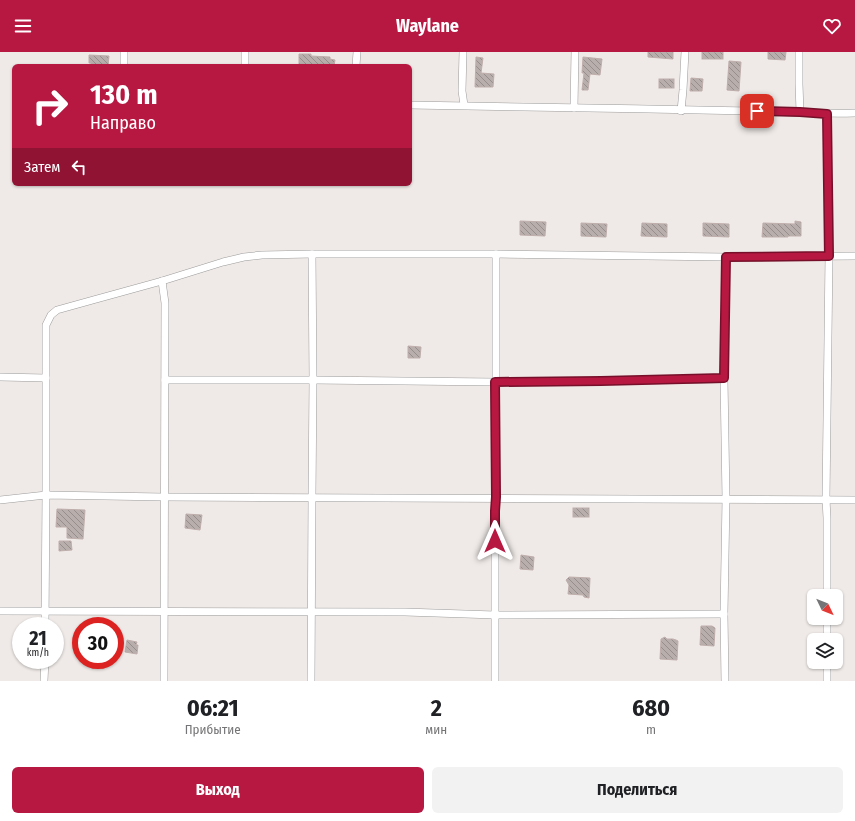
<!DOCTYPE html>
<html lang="ru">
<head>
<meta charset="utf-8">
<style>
  :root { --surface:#fff; --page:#f2f2f2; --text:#202124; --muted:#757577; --accent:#b61841 }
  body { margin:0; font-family:"Fira Sans Condensed",sans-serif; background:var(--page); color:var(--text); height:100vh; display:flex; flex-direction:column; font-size:15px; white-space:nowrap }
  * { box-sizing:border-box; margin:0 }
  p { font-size:13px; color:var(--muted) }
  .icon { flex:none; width:22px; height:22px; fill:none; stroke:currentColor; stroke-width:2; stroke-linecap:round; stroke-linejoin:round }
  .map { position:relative; height:629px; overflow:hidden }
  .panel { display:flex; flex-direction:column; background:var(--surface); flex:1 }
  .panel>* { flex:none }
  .guide { position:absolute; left:12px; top:12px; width:400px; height:122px; border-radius:6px; box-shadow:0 1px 3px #0004; background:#b61841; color:#fff; overflow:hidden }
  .needle { width:26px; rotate:133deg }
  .tools { position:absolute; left:807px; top:537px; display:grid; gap:8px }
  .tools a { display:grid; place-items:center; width:36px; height:36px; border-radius:6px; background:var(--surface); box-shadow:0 1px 3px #0004; font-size:20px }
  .speed { position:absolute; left:12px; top:565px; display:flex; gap:8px; font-size:20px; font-weight:700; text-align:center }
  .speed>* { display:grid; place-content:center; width:52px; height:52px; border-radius:50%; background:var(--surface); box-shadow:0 1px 3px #0004; line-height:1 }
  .speed small { font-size:10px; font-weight:400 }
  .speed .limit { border:6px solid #d22; background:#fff; color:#111 }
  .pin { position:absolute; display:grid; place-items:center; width:34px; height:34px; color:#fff; margin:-17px; border-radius:8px; box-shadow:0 2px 6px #0006 }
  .me { position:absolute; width:44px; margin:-22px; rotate:0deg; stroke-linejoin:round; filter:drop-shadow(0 0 3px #0008) }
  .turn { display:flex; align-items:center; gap:14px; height:84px; padding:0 12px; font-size:18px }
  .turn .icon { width:52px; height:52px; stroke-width:2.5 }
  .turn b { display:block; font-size:28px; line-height:34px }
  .then { display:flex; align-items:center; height:38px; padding:0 12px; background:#0003; gap:8px; font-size:15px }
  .eta { display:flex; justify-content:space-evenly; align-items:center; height:68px; text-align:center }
  .eta b { font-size:24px; font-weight:700; line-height:28px }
  .primary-button { display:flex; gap:8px; margin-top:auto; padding:8px 12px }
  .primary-button a { flex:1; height:46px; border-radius:6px; background:var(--accent); color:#fff; font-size:16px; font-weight:700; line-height:46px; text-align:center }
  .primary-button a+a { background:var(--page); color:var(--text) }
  header { display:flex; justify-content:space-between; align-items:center; height:52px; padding:0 12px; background:var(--accent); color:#fff; font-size:18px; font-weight:700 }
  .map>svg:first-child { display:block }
  .building { fill:url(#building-back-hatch); stroke:#bfaeab }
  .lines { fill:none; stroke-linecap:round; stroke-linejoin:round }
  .street-casing { stroke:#9c9c9c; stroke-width:8 }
  .street { stroke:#fff; stroke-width:7 }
  .route-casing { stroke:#76102a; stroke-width:10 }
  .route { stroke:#b61841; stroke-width:7 }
</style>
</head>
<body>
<header><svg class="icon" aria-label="menu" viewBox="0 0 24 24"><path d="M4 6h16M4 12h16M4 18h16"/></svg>Waylane<svg class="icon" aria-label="heart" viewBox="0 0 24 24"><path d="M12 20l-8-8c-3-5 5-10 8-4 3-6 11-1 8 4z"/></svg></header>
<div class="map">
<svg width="855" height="629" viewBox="0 0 855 629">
  <defs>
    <pattern id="building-back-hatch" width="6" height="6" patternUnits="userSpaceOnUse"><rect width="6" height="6" fill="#b8afad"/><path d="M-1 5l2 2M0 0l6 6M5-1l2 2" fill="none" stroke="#958e8c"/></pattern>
  </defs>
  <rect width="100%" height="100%" fill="#efeae7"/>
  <!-- building -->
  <g class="building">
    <path d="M 648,0 L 673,0 L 673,7 L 648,5 Z"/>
    <rect x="702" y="0" width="21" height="7"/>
    <path d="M 768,0 L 786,0 L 785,8 L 768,7 Z"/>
    <path d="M 299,2 L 311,2 L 311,4 L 330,5 L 330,7 L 335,8 L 334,14 L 299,14 Z"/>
    <path d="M 89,3 L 109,4 L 108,14 L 91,13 L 91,11 L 89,11 Z"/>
    <path d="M 476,5 L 483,6 L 481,21 L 494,22 L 493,35 L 475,35 Z"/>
    <path d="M 583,5 L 602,7 L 600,23 L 590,22 L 588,38 L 582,38 L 584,21 L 582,21 Z"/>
    <path d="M 729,9 L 741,10 L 739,39 L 727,38 Z"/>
    <path d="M 691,26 L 703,27 L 702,39 L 690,39 Z"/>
    <rect x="659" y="27" width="15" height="9"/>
    <path d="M 520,169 L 546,170 L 545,184 L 520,183 Z"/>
    <path d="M 795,169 L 801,170 L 801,184 L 788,184 L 788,185 L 762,185 L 763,171 L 795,172 Z"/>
    <path d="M 581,171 L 607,172 L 606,185 L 581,184 Z"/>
    <path d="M 642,171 L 667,172 L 667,185 L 641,184 Z"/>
    <path d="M 703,171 L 729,172 L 729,185 L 703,184 Z"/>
    <path d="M 408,294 L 421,295 L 420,306 L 408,306 Z"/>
    <rect x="573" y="456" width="16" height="9"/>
    <path d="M 57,457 L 85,458 L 83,487 L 67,486 L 67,475 L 56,475 Z"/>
    <path d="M 186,462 L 202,463 L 200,478 L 185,476 Z"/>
    <path d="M 59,489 L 71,489 L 72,498 L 59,499 Z"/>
    <path d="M 521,503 L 534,505 L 533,518 L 520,517 Z"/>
    <path d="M 569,525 L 590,526 L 589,546 L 584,545 L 583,543 L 568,542 L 569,533 L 566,528 Z"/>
    <path d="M 701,574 L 712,574 L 715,576 L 714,594 L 700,593 Z"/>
    <path d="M 665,585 L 667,587 L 673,587 L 676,588 L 678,589 L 677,608 L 660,607 L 661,587 Z"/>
    <path d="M 127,588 L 137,590 L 136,593 L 138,593 L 137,602 L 125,600 Z"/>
  </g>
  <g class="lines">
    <!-- street casing -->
    <g class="street-casing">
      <g id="street">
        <path d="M 463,0 L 462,39 L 464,53"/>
        <path d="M 799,0 L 799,32 L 800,60"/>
        <path d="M 124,14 L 124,0"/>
        <path d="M 245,14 L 245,0"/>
        <path d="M 356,14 L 357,0"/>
        <path d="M 410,53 C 523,54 636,57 749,59 C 784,60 820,62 855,61"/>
        <path d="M 574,56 L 575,0"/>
        <path d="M 681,59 L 683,38 L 685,0"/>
        <path d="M 827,62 L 829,204 L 826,447 L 827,466 L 827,544"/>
        <path d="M 162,229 L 165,251 L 164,629"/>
        <path d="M 0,325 L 46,326"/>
        <path d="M 165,328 L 313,328 L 495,330 L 601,329 L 724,327"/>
        <path d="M 0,448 L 46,443 L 164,445 L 855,448"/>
        <path d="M 0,559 L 405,560 L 495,563 L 724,562"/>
        <path d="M 45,574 L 46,443 L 46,273 L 51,263 L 57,258 L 93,248 L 162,229 L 223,210 L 244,205 L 262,203 L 312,202 L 496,202 L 726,205 L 855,204"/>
        <path d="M 827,588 L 827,566"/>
        <path d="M 44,629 L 45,608"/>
        <path d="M 311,629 L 312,445 L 313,328 L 312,202"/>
        <path d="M 495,629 L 495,459 L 496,445 L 496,202"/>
        <path d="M 725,629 L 724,562 L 726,447 L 724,327 L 726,205"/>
        <path d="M 827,629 L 827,610"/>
      </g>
    </g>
    <!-- street -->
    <use href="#street" class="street"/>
  </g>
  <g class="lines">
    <!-- route casing -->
    <g class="route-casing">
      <path id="route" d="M 495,489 L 495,459 L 496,445 L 495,330 L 601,329 L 724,326 L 726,205 L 829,204 L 827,62 L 800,60 L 757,59"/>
    </g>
    <!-- route -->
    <use href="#route" class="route"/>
  </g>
</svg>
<div class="tools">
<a><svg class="needle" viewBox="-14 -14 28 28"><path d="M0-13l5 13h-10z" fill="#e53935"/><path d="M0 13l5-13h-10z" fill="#757577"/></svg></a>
<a><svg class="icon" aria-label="layers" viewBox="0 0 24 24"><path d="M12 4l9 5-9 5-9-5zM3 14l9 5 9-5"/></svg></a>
</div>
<div class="speed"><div>21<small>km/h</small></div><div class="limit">30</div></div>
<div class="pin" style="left:757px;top:59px;background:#d93025"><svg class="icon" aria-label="arrive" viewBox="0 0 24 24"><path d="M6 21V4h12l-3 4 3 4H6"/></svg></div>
<svg class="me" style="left:495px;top:489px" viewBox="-20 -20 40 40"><path d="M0-17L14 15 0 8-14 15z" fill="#b61841" stroke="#fff" stroke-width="4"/></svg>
<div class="guide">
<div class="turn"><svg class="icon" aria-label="right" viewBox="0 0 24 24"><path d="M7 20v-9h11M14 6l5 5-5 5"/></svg><div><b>130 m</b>Направо</div></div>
<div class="then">Затем<svg class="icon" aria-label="left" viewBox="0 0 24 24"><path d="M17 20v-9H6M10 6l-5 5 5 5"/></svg></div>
</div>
</div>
<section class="panel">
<div class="eta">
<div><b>06:21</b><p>Прибытие</p></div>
<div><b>2</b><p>мин</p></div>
<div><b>680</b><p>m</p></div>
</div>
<div class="primary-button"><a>Выход</a><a>Поделиться</a></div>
</section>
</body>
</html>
